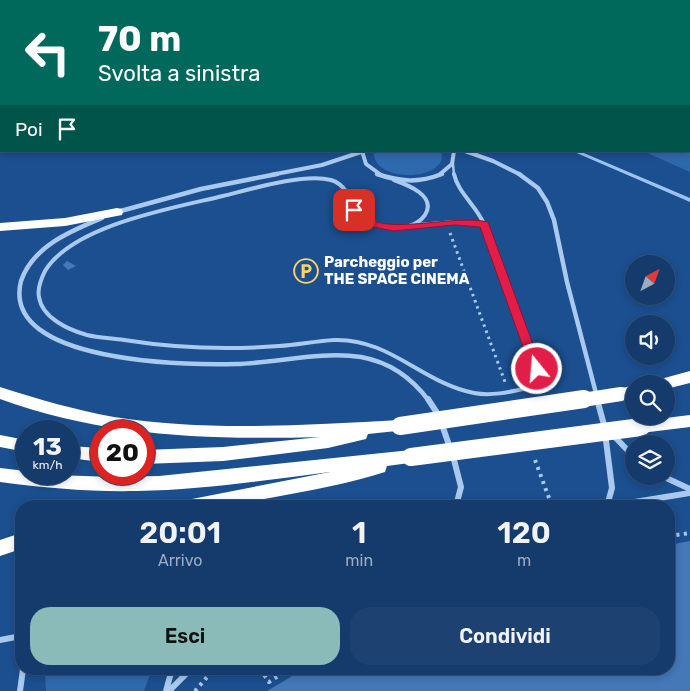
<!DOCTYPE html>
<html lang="it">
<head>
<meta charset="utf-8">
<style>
  :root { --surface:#143b6b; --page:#1d4271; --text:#f1f3f6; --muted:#9dadc1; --line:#33557e; --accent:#8bbbb9 }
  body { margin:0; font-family:Rubik,sans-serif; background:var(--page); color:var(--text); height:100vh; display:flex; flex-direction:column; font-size:19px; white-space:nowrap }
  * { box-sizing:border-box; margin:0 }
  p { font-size:16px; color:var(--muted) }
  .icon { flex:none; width:28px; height:28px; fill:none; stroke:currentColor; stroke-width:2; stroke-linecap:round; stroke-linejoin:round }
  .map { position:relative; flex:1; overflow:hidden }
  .details { position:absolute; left:15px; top:500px; width:660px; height:175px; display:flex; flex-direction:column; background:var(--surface); border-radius:20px; box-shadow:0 2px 8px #0003,0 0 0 1px var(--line) }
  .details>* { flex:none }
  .banner { position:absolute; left:0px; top:0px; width:690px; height:152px; box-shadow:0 2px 8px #0003,0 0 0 1px var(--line); background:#00695c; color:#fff; overflow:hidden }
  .needle { width:32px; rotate:41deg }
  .buttons { position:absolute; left:625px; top:255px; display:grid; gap:10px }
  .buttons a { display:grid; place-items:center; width:50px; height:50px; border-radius:50%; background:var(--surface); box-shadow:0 2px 8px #0003,0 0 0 1px var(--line); font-size:25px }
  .speed { position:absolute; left:15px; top:420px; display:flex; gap:10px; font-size:25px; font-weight:700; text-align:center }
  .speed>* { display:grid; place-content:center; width:65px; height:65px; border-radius:50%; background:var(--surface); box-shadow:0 2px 8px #0003,0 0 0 1px var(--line); line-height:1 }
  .speed small { font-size:12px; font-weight:400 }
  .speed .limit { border:8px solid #d22; background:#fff; color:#111 }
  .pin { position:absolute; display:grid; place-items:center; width:42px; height:42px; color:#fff; margin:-21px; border-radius:10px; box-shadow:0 2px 8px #0006 }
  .me { position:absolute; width:55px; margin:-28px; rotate:343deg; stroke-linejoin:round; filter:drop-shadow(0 0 4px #0008) }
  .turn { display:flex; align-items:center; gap:18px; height:105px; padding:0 15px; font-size:22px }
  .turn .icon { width:65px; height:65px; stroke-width:2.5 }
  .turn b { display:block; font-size:35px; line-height:42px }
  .then { display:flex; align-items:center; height:48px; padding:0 15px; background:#0003; gap:10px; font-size:19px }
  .eta { display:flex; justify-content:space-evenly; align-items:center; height:85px; text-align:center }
  .eta b { font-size:30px; font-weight:600; line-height:35px }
  .cta { display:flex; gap:10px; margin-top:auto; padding:10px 15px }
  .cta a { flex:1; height:58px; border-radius:20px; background:var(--accent); color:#111; font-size:20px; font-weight:600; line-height:58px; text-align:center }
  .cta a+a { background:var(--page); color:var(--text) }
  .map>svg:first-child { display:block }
  .green { fill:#2e69ad }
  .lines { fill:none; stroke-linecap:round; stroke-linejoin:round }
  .stream { fill:#9cc4f0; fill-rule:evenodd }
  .building { fill:#4478b7 }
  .path-far1 { stroke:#a9c9ee; stroke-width:3; stroke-dasharray:2.5 4; stroke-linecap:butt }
  .path { stroke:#a9c9ee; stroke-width:4; stroke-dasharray:3 4.5; stroke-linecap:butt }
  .lane-far1 { stroke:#a9c9ee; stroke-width:2.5 }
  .lane { stroke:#a9c9ee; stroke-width:4 }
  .street-far2 { stroke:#a9c9ee; stroke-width:4 }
  .street-far1 { stroke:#a9c9ee; stroke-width:4.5 }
  .street { stroke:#a9c9ee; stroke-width:6 }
  .highway { fill:#fff; fill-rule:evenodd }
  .highway-bridge-far1 { stroke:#fff; stroke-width:14 }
  .highway-bridge { stroke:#fff; stroke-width:18 }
  .route { fill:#e11d48; stroke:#92132f }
  .labels { text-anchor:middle; stroke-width:5; stroke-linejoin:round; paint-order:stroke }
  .poi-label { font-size:15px; font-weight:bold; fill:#fff; stroke:#1b4f8f; text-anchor:start }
</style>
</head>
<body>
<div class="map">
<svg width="690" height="691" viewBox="0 0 690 691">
  <rect width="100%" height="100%" fill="#1b4f8f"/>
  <!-- green -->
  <g class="green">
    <path d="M 689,77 L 690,77 L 690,172 L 643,151 L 689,151 Z"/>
    <path d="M 374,151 L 441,151 C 451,182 370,184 374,151 Z"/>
    <path d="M 46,669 L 152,669 L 144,691 L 46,691 L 45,674 Z"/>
  </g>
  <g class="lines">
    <!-- stream -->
    <g class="stream">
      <path d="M 199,0 L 206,0 L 207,1 L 201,1 Z"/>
      <path d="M 572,151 L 579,151 L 690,198 L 690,202 Z"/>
    </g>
  </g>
  <!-- building -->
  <g class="building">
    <path d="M 67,261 L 76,266 L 68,270 L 63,265 Z"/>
    <path d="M 690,541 L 690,691 L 267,691 L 304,669 L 669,669 L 669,545 Z"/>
  </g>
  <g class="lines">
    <!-- path-far1 -->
    <path class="path-far1" d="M 450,233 L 505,382"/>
    <!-- path -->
    <g class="path">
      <path d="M 535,460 L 552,506"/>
      <path d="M 669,536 L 690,533"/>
      <path d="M 260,669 L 269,682 L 289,669"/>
      <path d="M 195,691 L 214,669"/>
    </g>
    <!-- lane-far1 -->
    <g class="lane-far1">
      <path d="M 276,0 L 279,1"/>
      <path d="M 350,1 L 354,0"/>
      <path d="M 453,164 L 454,175"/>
    </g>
    <!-- lane -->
    <g class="lane">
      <path d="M 394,180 C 408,185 437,196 425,215 C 420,222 414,225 406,227 C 390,229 375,224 360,219 C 353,205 348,185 331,180 C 304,173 251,189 223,196 C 173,208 73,225 45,271 C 41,279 37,288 39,297 C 42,318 69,330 87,335 C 99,338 112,338 124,340 C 175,348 228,350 279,346 C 297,345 316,341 334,340 C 390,338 422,383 474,393 C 495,397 517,390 537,386 L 540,381 L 534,357 L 484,224 C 476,205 458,193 454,174"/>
      <path d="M 417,225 L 455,222 L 484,224"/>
    </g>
    <!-- street-far2 -->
    <g class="street-far2">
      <path d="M 362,151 L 366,164 L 381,175"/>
      <path d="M 465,151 L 493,161 L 521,175"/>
      <path d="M 271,175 L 322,165 L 361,152"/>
      <path d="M 439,175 L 452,164 L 454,151"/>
    </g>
    <!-- street-far1 -->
    <g class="street-far1">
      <path d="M 377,174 C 400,182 419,183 442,174"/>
      <path d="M 519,174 L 538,188 L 547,202 L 554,220 L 567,282 L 598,401"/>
      <path d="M 117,212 L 201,189 L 277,174"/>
      <path d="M 102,218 C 71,231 33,246 21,281 C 0,364 189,365 236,364 C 277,363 320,351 361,357 C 389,362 412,378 429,401"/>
    </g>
    <!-- street -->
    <g class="street">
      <path d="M 428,399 L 439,416 L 450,448"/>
      <path d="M 597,399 L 604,425 L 612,488 L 607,506"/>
      <path d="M 613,435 L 634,457"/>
      <path d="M 453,456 L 461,487 L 456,506"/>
      <path d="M 662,476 L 690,489"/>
      <path d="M 610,506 L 690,493"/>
      <path d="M 0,640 L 21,636"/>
      <path d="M 20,691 L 23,669"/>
      <path d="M 166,691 L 172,669"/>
      <path d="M 169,691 L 191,669"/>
    </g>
    <!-- highway -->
    <g class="highway">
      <path d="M 134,0 L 146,0 L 147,1 L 135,1 Z"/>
      <path d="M 117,208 L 122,209 L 123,212 L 122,215 L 65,226 L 0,231 L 0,223 L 65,218 Z"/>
      <path d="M 690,371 L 690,383 L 666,389 L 666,384 L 655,384 L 657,380 Z"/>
      <path d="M 634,385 L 634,397 L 621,400 L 615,398 L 613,394 L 615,390 Z"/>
      <path d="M 0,387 C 38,399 75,410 114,417 C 208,432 306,425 400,420 L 406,422 L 408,426 L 406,430 L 368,434 L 366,439 L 328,448 L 223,461 L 144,464 L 144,450 L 223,447 L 320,437 C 209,440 105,437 0,399 Z"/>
      <path d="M 690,415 L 690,427 L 641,433 L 635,431 L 633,427 L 635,423 L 641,421 Z"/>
      <path d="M 0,435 L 26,440 L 26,452 L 0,447 Z"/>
      <path d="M 69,446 L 101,448 L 101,462 L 69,458 Z"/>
      <path d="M 411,450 L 417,452 L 419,457 L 417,462 L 387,466 L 385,472 C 354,482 323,488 291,494 C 255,501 220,508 183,506 L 186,501 L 192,499 L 330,472 C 266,480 202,490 137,491 C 91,492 45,488 0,482 L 0,468 L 26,471 L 26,474 L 113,477 L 159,476 Z"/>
      <path d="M 21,533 L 21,549 L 0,556 L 0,540 Z"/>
    </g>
    <!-- highway-bridge-far1 -->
    <path class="highway-bridge-far1" d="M 576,401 L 621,394"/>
    <!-- highway-bridge -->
    <g class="highway-bridge">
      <path d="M 400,426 L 584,399"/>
      <path d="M 411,457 L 641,427"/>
    </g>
  </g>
  <!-- route -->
  <path class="route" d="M 354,207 L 358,208 C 360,210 362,215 364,217 C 391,235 454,214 488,222 L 542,369 L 541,372 L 533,372 L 531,369 L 480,227 L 454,225 L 394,231 L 373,227 L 356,221 L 350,210 Z"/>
  <!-- icons -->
  <defs>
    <g id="parking-ring" transform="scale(1.25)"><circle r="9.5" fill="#1b4f8f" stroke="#ffd166" stroke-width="1.5"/><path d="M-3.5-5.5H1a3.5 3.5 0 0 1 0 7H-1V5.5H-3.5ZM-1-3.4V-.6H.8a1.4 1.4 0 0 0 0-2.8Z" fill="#ffd166"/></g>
  </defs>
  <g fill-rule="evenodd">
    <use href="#parking-ring" x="306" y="271"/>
  </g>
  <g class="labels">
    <!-- poi labels -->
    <g class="poi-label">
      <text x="324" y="267">Parcheggio per<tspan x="324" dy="17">THE SPACE CINEMA</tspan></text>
    </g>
  </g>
</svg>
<div class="buttons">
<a><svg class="needle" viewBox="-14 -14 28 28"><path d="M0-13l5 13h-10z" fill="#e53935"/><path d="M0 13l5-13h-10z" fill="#9dadc1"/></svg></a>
<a><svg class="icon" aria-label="sound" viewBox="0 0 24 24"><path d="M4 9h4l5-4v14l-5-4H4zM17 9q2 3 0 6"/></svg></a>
<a><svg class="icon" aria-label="search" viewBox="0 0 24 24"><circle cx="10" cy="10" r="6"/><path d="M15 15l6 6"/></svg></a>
<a><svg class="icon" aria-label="layers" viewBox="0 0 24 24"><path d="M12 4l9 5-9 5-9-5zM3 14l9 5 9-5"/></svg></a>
</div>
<div class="speed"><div>13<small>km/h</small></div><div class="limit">20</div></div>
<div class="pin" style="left:354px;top:210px;background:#d93025"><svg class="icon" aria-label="arrive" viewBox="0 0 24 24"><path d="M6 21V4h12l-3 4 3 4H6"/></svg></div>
<svg class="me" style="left:537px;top:369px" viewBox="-20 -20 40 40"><circle r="17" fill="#e11d48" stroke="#fff" stroke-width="3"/><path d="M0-11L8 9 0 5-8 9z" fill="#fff"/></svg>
<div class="banner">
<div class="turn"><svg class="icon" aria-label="left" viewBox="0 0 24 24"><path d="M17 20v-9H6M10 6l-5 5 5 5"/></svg><div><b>70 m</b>Svolta a sinistra</div></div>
<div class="then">Poi<svg class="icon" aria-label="arrive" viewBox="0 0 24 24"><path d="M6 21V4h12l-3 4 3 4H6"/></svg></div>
</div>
<section class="details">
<div class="eta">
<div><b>20:01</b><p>Arrivo</p></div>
<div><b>1</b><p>min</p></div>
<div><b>120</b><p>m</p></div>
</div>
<div class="cta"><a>Esci</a><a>Condividi</a></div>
</section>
</div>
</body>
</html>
